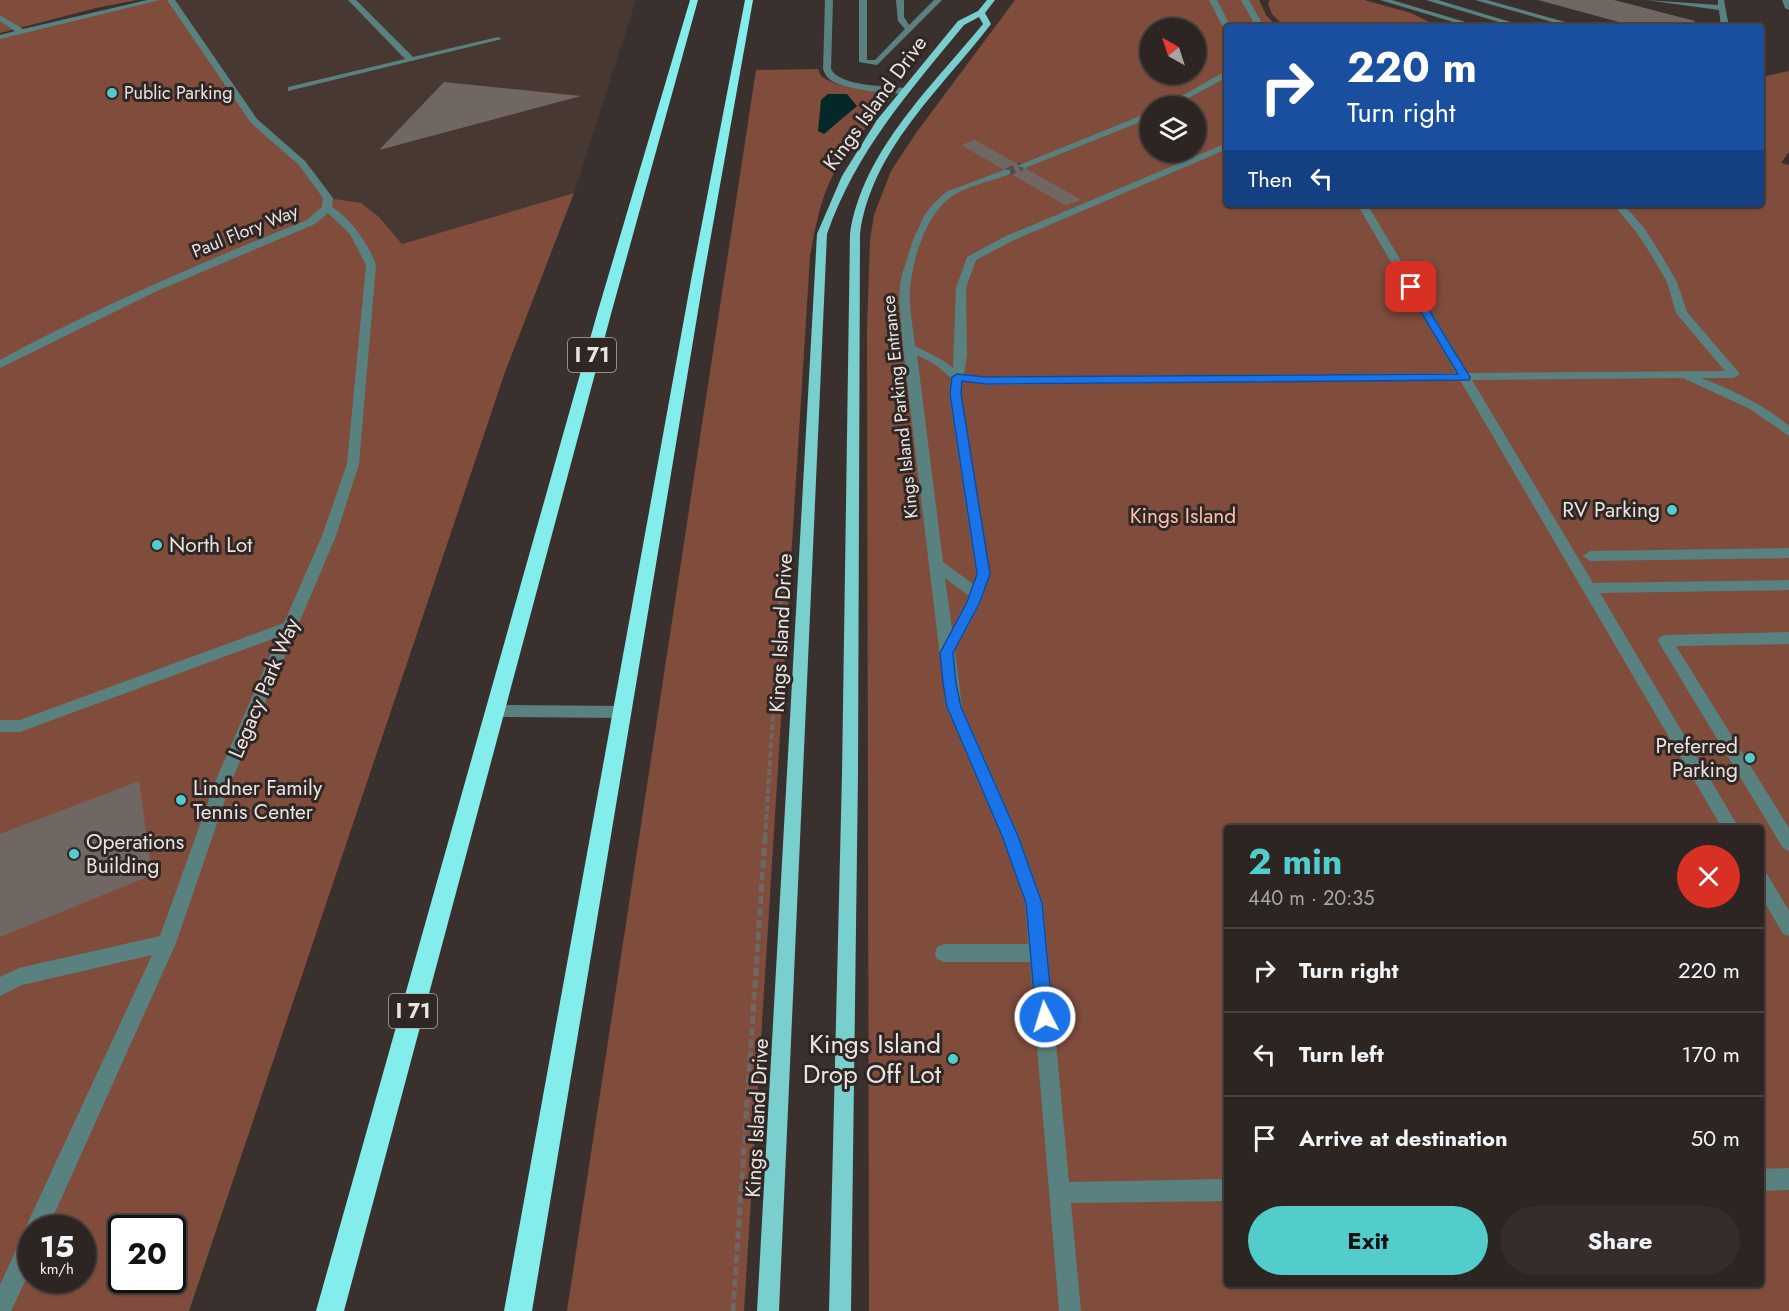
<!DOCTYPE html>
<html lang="en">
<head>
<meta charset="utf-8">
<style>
  :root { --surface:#2c2522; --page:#342d2a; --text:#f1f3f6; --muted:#a6a5a5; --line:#484240; --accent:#53cdcb }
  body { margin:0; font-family:Jost,sans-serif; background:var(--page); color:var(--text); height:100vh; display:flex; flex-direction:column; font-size:22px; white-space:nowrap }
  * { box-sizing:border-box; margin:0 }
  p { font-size:20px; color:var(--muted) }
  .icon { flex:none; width:33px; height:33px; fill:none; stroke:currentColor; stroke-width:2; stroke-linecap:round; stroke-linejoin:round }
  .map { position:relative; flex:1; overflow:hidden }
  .drawer { position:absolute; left:1224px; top:825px; width:540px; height:462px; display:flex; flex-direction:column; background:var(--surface); border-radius:6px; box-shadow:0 2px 4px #0004,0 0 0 2px var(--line) }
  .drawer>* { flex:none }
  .top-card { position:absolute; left:1224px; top:24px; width:540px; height:183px; border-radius:6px; box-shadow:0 2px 4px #0004,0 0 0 2px var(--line); background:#1a4fa0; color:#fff; overflow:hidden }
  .needle { width:39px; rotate:321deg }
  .buttons { position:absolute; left:1140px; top:18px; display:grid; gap:12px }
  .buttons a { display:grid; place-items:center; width:66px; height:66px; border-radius:50%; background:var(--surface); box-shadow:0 2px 4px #0004,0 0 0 2px var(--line); font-size:30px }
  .speed { position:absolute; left:18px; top:1215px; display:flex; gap:12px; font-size:30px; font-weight:700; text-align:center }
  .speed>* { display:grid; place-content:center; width:78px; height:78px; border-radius:50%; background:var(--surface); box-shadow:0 2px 4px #0004,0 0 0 2px var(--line); line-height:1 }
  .speed small { font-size:15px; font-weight:400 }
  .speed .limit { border:3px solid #111; border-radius:9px; background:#fff; color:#111 }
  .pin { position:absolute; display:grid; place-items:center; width:51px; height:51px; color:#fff; margin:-26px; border-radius:12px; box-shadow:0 3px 9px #0006 }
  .me { position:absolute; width:66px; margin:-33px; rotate:355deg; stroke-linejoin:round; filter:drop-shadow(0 0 4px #0008) }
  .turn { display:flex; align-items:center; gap:21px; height:126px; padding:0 24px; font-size:27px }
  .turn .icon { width:78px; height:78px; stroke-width:2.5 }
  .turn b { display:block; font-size:42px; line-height:51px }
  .then { display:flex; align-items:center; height:57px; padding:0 24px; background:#0003; gap:12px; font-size:22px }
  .round { display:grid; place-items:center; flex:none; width:63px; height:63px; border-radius:32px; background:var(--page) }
  .headline { display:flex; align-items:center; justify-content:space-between; height:102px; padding:0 24px }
  h1 { font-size:36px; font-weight:700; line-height:45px; color:var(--accent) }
  .button { display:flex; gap:12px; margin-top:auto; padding:12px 24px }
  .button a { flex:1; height:69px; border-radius:36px; background:var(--accent); color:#111; font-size:24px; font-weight:700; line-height:69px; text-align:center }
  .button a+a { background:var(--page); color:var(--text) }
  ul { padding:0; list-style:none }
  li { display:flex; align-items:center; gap:18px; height:84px; padding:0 24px; border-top:2px solid var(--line) }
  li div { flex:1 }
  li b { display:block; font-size:22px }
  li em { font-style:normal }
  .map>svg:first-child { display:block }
  .built { fill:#473832 }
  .green { fill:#804d3d; fill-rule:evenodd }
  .water { fill:#042828 }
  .building { fill:#706662 }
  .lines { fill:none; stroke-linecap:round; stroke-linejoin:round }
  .minor-tunnel { stroke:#544c49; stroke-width:8; stroke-dasharray:8 4.5; stroke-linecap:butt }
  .path-far1 { stroke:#6f6764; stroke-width:4; stroke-dasharray:6 3; stroke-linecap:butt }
  .path { stroke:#6f6764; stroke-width:5; stroke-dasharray:8 4; stroke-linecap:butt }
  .minor { fill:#598180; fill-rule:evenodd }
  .major { fill:#78cfcd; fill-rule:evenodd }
  .highway { fill:#83edeb; fill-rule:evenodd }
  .route { fill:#1a73e8; stroke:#114b97; stroke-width:1.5 }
  .poi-dot { fill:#53cdcb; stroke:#302724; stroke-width:2 }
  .labels { text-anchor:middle; stroke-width:6; stroke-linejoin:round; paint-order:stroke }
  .far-poi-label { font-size:18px; fill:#e9e3e1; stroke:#302724; text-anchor:start }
  .far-street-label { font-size:18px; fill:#e9e3e1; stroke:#302724 }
  .shield { fill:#302724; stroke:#b2aba8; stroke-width:1.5 }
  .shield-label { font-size:20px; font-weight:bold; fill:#e9e3e1 }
  .street-label { font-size:21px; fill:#e9e3e1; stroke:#302724 }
  .poi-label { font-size:21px; fill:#e9e3e1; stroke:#302724; text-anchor:start }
  .park-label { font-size:21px; fill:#fec0ac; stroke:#302724 }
  .near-poi-label { font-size:26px; fill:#e9e3e1; stroke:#302724; text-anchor:end }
</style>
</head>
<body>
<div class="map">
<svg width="1789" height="1311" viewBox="0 0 1789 1311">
  <rect width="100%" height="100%" fill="#3a312e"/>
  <!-- built -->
  <path class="built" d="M 171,0 L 636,0 L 574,193 L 402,244 L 379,217 L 328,198 L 265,132 Z"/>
  <!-- green -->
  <g class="green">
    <path d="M 0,0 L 137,0 L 96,8 L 0,33 Z"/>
    <path d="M 156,0 L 171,0 L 254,121 L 302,163 L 328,198 L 361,203 L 379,217 L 402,244 L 574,193 L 505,372 L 189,1311 L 0,1311 L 0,37 ZM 32,1228 L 82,1228 L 82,1280 L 32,1280 ZM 122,1228 L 172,1228 L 172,1280 L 122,1280 Z"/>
    <path d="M 1015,0 L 1259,0 L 1266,15 L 1277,27 L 1227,27 L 1227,204 L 1761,204 L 1761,77 L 1789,71 L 1789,152 L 1781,163 L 1789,165 L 1789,1311 L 869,1311 L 867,331 L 870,240 L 874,215 L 891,171 L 916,133 ZM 1150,28 L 1196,28 L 1196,74 L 1150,74 ZM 1150,106 L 1196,106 L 1196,152 L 1150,152 ZM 1227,828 L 1761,828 L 1761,1284 L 1227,1284 Z"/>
    <path d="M 1270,0 L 1364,0 L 1411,13 L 1439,27 L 1285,27 L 1272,14 L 1268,3 Z"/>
    <path d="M 818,69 L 821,76 C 838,89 872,89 893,96 C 873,120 847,146 833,175 C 820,200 815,228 810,256 L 744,1311 L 567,1311 L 756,70 Z"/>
  </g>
  <!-- water -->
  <path class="water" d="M 828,94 L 847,94 L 857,106 L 824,134 L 818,131 L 821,100 Z"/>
  <!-- building -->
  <g class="building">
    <path d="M 1538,0 L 1614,0 L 1695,21 L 1688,27 L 1637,27 Z"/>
    <path d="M 444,82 L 581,96 L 379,150 Z"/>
    <path d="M 975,140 L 1078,198 L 1080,200 L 1067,205 L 1063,204 L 961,145 Z"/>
    <path d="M 139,781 L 152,875 L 0,937 L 0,834 Z"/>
  </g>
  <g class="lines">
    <!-- minor-tunnel -->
    <path class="minor-tunnel" d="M 1007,172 L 1022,166"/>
    <!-- path-far1 -->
    <path class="path-far1" d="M 765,838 L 783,563"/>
    <!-- path -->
    <path class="path" d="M 733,1311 L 765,836"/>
    <!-- minor -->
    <g class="minor">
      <path d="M 147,0 L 160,0 L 0,39 L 0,35 L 15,31 L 0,21 L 0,15 L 23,29 Z"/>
      <path d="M 167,0 L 175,0 L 257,119 L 305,161 L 333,198 L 332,207 C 353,221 367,242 376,265 L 359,464 L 336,536 L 232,780 L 176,943 L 48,1228 L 32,1228 L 32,1267 L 11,1311 L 0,1311 L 0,1285 L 24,1233 L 28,1232 L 26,1228 L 29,1220 L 152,955 L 22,985 L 0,996 L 0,977 L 19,968 L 160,936 L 216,780 L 278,637 L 20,732 L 0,732 L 0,720 L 20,720 L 284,623 L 322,536 L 347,464 L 366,265 L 350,234 L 328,213 L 315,224 L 157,291 L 0,368 L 0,360 C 99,306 203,262 307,220 L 322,207 L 323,198 L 299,165 L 251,123 Z"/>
      <path d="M 348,0 L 356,0 L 413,57 L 498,37 L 502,39 L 288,91 L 288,87 L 405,59 Z"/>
      <path d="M 825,0 L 833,0 L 831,69 C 840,87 888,86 906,88 L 909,89 L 909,93 C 891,95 848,90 832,81 C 827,78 825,74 823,69 Z"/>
      <path d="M 859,0 L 867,0 L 867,60 L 875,60 L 905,29 L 898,21 L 896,0 L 904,0 L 904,17 L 909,25 L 934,0 L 942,0 L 877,65 L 859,62 Z"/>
      <path d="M 1209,0 L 1217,0 L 1231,27 L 1224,29 Z"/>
      <path d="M 1241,0 L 1249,0 L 1264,27 L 1256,27 Z"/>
      <path d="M 1380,0 L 1392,0 L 1482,27 L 1470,27 Z"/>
      <path d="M 1426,0 L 1438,0 L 1527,27 L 1515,27 Z"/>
      <path d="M 1475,0 L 1487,0 L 1583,27 L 1570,27 Z"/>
      <path d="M 1646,0 L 1718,5 L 1718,0 L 1724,0 L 1729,27 L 1721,27 L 1719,10 Z"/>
      <path d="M 1782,0 L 1789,0 L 1789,10 L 1785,8 Z"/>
      <path d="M 1224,72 L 1227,72 L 1227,77 L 1174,106 L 1164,106 Z"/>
      <path d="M 1150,112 L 1150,118 L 1025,168 L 1017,166 Z"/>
      <path d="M 1227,143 L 1227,149 L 1012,241 L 976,260 L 966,288 L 967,355 L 964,374 L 986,377 L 1456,373 L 1357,204 L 1367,204 L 1468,373 L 1725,371 L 1676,313 L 1667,282 L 1652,256 L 1637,233 L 1613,204 L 1623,204 L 1645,229 L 1662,256 L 1677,282 L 1687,312 L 1740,374 L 1734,378 L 1701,378 C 1732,390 1763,404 1789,426 L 1789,436 L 1750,409 L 1683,378 L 1472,380 L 1593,583 L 1789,580 L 1789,590 L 1600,593 L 1739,828 L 1722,828 L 1460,380 L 986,385 L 963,381 L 961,394 L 990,574 L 981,602 L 955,651 L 962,707 L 1019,836 L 1043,903 L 1069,1182 L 1227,1179 L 1227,1201 L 1071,1203 L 1081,1311 L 1059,1311 L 1030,962 L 944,962 L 937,959 L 935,953 L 937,947 L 944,944 L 1028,944 L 1025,903 L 1001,836 L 946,707 L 903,347 L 899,297 L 901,278 L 913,240 L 924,216 L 933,204 L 946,192 L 1004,170 L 1010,170 L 1010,174 C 990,182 963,186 946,201 C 924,220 912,262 910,290 C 909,308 913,328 915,346 L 944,361 L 953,368 L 956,288 L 967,257 L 1004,237 ZM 917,355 L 936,365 L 951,378 L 949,394 L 976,574 L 973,584 L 943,562 ZM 945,578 L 969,596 L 952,629 Z"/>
      <path d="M 1789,548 L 1789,558 L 1590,561 L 1583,556 L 1590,551 Z"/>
      <path d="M 1789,632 L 1789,644 L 1676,646 L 1789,828 L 1789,851 L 1783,848 L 1658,641 L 1660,637 L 1665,635 Z"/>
      <path d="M 495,705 L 622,706 L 628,708 L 630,712 L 628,716 L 622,718 L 495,717 L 489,715 L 487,711 L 489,707 Z"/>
      <path d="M 1761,872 L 1767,874 L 1789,911 L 1789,936 L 1783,934 L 1761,896 Z"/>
      <path d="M 1789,1168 L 1789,1190 L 1761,1191 L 1761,1169 Z"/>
    </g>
    <!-- major -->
    <path class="major" d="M 987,0 L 995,0 L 985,13 L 991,24 C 942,88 871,150 860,234 L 858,774 L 851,1311 L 829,1311 L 842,774 L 850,234 C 862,152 932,86 983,24 L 979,17 L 964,25 C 909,92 856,151 827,234 L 779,1311 L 757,1311 L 817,234 L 842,176 L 877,120 L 958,21 L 978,11 Z"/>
    <!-- highway -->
    <g class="highway">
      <path d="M 690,0 L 698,0 L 611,314 L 344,1311 L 316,1311 L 597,314 Z"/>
      <path d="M 745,0 L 753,0 L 704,275 L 532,1311 L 504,1311 L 692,275 Z"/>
    </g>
  </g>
  <!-- route -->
  <path class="route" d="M 1411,284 L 1415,287 L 1470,377 L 1469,380 L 986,384 L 962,381 L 961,394 L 990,574 L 980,602 L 953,653 L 956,683 L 961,707 L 1018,836 L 1042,903 L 1053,1017 L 1051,1023 L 1045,1026 L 1039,1023 L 1036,1017 L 1026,903 L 1002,836 L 947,707 L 943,683 L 940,653 L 967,602 L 977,574 L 950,394 L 952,377 L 957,374 L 986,377 L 1458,374 L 1406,287 Z"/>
  <!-- markers -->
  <g class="poi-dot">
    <circle cx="112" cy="93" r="6"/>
    <circle cx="1672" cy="510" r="6"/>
    <circle cx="157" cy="545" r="6"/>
    <circle cx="1750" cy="758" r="6"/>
    <circle cx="181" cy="800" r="6"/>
    <circle cx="74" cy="854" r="6"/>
    <circle cx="953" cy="1059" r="6"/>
  </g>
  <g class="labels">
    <!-- far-poi labels -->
    <g class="far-poi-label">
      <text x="124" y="99">Public Parking</text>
    </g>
    <!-- far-street labels -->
    <g class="far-street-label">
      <text transform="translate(245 231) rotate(-22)" y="6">Paul Flory Way</text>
      <text transform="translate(900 407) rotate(-96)" y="6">Kings Island Parking Entrance</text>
    </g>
    <!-- shield labels -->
    <g class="shield">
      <rect x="568" y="338" width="48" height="34" rx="4.5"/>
      <rect x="389" y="994" width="48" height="34" rx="4.5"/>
    </g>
    <g class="shield-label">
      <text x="592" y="362">I 71</text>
      <text x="413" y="1018">I 71</text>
    </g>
    <!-- street labels -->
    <g class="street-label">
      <text transform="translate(875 103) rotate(-54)" y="7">Kings Island Drive</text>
      <text transform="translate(781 633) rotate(-87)" y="7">Kings Island Drive</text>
      <text transform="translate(264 688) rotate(-67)" y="7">Legacy Park Way</text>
      <text transform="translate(757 1118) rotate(-87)" y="7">Kings Island Drive</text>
    </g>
    <!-- poi labels -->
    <g class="poi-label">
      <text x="1660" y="517" text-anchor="end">RV Parking</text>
      <text x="169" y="552">North Lot</text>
      <text x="1738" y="753" text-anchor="end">Preferred<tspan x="1738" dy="24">Parking</tspan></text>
      <text x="193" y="795">Lindner Family<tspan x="193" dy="24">Tennis Center</tspan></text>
      <text x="86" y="849">Operations<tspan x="86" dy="24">Building</tspan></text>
    </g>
    <!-- park labels -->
    <g class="park-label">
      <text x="1183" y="523">Kings Island</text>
    </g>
    <!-- near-poi labels -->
    <g class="near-poi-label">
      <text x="941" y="1053">Kings Island<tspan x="941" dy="30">Drop Off Lot</tspan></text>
    </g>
  </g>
</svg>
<div class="buttons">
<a><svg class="needle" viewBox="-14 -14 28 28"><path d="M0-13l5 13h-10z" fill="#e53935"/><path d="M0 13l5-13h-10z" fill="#a6a5a5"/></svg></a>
<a><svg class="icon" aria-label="layers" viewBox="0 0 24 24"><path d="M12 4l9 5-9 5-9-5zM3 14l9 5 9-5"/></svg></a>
</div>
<div class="speed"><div>15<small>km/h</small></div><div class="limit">20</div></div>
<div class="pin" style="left:1411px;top:287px;background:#d93025"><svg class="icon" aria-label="arrive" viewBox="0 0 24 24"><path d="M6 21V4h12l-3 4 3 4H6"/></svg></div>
<svg class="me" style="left:1045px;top:1017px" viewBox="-20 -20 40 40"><circle r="17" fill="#1a73e8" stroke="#fff" stroke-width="3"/><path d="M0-11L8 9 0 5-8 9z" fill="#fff"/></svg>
<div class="top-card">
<div class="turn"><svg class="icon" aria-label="right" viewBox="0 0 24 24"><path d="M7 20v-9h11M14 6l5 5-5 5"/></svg><div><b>220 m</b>Turn right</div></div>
<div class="then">Then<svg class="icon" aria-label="left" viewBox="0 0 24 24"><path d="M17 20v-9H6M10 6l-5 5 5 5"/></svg></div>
</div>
<section class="drawer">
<div class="headline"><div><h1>2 min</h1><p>440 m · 20:35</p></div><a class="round" style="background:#d93025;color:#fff"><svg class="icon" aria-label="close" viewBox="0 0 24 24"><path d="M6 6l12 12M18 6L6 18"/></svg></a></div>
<ul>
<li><svg class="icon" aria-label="right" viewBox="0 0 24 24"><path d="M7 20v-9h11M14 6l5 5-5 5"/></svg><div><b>Turn right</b></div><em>220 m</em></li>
<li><svg class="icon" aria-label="left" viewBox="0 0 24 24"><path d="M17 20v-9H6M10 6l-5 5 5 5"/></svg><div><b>Turn left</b></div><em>170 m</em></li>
<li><svg class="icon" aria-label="arrive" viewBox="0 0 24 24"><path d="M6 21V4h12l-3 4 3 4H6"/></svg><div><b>Arrive at destination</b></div><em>50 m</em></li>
</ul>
<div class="button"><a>Exit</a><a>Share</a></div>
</section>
</div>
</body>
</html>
